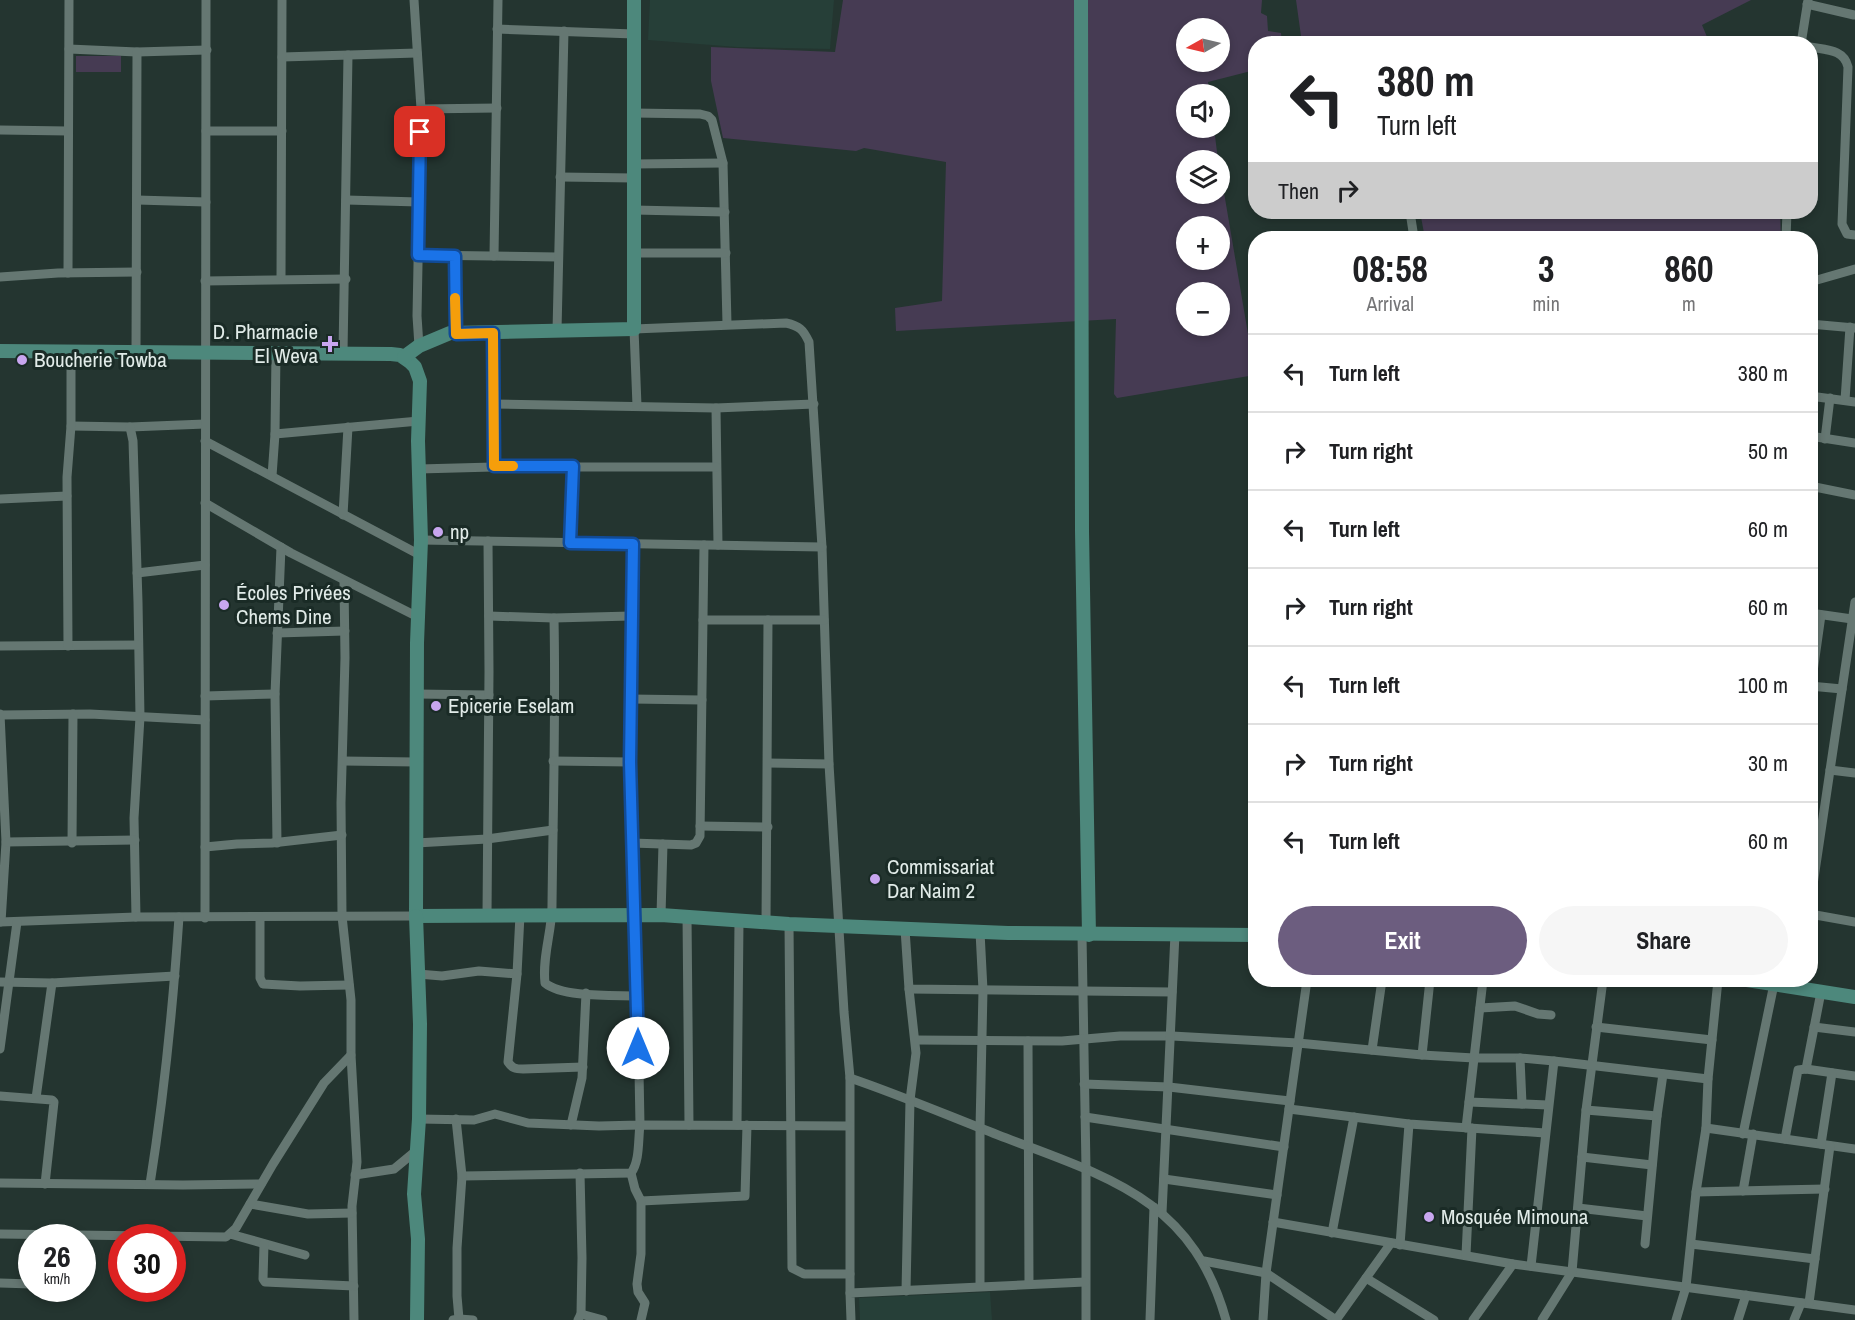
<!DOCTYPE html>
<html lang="en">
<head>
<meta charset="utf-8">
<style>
  :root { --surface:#fff; --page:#f6f6f6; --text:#202124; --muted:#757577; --line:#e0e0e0; --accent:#6c5d7f }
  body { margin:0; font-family:"Archivo Narrow",sans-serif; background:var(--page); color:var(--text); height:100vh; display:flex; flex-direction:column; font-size:22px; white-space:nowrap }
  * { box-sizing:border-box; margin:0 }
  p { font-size:20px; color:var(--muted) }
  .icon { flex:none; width:33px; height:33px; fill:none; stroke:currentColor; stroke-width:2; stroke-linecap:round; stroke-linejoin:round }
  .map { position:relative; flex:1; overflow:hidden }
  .side { position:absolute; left:1248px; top:231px; width:570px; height:756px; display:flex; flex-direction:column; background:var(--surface); border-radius:24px; box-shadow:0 3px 9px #0003 }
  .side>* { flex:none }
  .banner { position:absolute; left:1248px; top:36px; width:570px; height:183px; border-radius:24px; box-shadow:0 3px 9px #0003; background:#fff; color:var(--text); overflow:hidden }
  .needle { width:39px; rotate:262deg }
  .controls { position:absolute; left:1176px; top:18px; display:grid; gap:12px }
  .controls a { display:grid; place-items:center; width:54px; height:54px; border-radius:50%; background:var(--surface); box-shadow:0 3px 9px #0003; font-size:30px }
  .speed { position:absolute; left:18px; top:1224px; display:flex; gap:12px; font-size:30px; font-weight:700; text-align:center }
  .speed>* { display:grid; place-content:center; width:78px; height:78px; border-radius:50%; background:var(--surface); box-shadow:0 3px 9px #0003; line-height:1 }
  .speed small { font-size:15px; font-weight:400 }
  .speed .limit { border:9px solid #d22; background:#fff; color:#111 }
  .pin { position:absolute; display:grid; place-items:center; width:51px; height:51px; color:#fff; margin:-26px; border-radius:12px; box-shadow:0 3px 9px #0006 }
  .me { position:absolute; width:66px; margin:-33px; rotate:0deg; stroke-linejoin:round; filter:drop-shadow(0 0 4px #0008) }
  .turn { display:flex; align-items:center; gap:21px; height:126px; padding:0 30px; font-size:27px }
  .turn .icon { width:78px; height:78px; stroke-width:2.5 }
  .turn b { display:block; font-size:42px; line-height:51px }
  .then { display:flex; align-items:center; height:57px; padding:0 30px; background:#0003; gap:12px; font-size:22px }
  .eta { display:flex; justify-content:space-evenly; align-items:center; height:102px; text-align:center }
  .eta b { font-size:36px; font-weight:700; line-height:42px }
  .action { display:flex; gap:12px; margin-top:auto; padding:12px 30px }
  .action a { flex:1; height:69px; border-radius:36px; background:var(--accent); color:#fff; font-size:24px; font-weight:700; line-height:69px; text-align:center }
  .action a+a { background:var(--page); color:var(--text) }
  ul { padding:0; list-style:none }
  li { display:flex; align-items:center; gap:18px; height:78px; padding:0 30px; border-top:2px solid var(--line) }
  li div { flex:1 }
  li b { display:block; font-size:22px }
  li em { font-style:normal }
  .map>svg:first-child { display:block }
  .built { fill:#263f38 }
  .green { fill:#463b53; fill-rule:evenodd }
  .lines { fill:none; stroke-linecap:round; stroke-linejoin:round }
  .street { stroke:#657772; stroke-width:9 }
  .secondary { stroke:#4d887c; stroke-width:14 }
  .route-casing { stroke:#114b97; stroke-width:15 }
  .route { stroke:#1a73e8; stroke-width:10 }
  .slow { stroke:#f59e0b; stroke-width:10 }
  .poi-dot { fill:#c8a6ef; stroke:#1a2b26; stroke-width:2 }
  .labels { text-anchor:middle; stroke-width:6; stroke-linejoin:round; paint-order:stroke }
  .poi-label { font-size:21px; fill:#e1ebe8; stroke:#1a2b26; text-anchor:start }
</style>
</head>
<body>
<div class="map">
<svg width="1855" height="1320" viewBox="0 0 1855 1320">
  <rect width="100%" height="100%" fill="#243530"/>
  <!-- built -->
  <g class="built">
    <path d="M 650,0 L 834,0 L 830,49 L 737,47 L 648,40 Z"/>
    <path d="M 990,1292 L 992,1320 L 860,1320 L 859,1298 Z"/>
  </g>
  <!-- green -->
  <g class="green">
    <path d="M 843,0 L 1262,0 L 1261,13 L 1267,16 L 1268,31 L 1281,33 L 1282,43 L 1256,44 L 1255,70 L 1208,82 L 1209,94 L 1186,94 L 1186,128 L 1214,128 L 1218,160 L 1186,160 L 1186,194 L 1220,194 L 1220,169 L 1255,375 L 1117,398 L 1114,394 L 1116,319 L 896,331 L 895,308 L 942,301 L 946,162 L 864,148 L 856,151 L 723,138 L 711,81 L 711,47 L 835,52 ZM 1186,28 L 1220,28 L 1220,62 L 1186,62 ZM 1186,226 L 1220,226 L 1220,260 L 1186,260 ZM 1186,292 L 1220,292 L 1220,326 L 1186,326 Z"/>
    <path d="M 1296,0 L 1751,0 L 1702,25 L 1710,44 L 1388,44 L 1387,36 L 1302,43 Z"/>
    <rect x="76" y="56" width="45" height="16"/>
    <path d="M 1420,212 L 1780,212 L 1781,238 L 1425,238 Z"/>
  </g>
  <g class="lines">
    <!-- street -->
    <g class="street">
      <path d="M 414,0 L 421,109 L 417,316 L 419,346"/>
      <path d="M 1807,4 L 1854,15"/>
      <path d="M 497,29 L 634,34"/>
      <path d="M 1801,44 L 1808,0"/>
      <path d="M 1810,47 C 1826,50 1844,49 1848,67 L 1842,224 L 1847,234 L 1855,235"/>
      <path d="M 69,49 L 137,52 L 207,50"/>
      <path d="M 282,57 L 417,53"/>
      <path d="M 421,109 L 497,108"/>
      <path d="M 634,113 L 700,114 L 708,116 L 712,120 L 723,163 L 727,324"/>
      <path d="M 0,130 L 68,131"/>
      <path d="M 206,131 L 282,131"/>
      <path d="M 634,164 L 723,163"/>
      <path d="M 560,177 L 634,178"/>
      <path d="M 137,200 L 206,202"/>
      <path d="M 346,200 L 419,202"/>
      <path d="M 634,210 L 725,212"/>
      <path d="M 1410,212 L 1414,238"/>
      <path d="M 1786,238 L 1787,212"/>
      <path d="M 634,253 L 726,253"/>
      <path d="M 418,255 L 558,257"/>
      <path d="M 455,256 L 456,334"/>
      <path d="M 494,256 L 498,0"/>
      <path d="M 68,273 L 69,0"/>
      <path d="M 0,277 L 58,273 L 137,272"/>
      <path d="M 281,279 L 282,0"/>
      <path d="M 205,281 L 346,279"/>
      <path d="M 1810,282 L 1855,269"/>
      <path d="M 1810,324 L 1855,328"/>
      <path d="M 557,331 L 564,31"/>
      <path d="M 493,333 L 493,467"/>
      <path d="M 136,352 L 137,52"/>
      <path d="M 343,353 L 348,55"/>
      <path d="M 1810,396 L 1855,402"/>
      <path d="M 1845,400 L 1850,327"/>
      <path d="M 493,404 L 716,408 L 814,404"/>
      <path d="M 637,406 L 634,329 L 786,323 C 799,326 803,329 809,342 L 822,547 L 829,764 L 844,1012 L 850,1078 L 850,1293"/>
      <path d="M 716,408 L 718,545"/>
      <path d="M 71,426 L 130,427 L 205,424"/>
      <path d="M 130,427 L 133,441 L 138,602 L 140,717 L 134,818 L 136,917"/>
      <path d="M 275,434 L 419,421"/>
      <path d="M 1810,436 L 1855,443"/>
      <path d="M 1825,439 L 1830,398"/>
      <path d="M 205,441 L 420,555"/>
      <path d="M 419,469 L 493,467 L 716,467"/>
      <path d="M 272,476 L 275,434 L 276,352"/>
      <path d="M 1810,486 L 1855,495"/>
      <path d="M 0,499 L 67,496"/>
      <path d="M 205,503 L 291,553 L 418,617"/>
      <path d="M 343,515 L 348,427"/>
      <path d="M 421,540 L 822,547"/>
      <path d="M 570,543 L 573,466"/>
      <path d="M 137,573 L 205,565"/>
      <path d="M 344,581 L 345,658 L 341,803 L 342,916 L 351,1000 L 351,1055 L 357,1162 L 352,1206 L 354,1320"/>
      <path d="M 1810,613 L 1852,619"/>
      <path d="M 489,616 L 554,618 L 631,616"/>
      <path d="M 554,618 C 556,714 553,810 552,906 C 552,931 542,957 545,983 C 563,998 614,995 638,996"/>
      <path d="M 703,620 L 824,620"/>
      <path d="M 277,633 L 345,631"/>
      <path d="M 0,646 L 138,645"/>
      <path d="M 68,646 L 67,477 L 71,426 L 71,352"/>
      <path d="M 1810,686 L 1842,689"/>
      <path d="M 1811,686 L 1821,615"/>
      <path d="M 417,694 L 489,695"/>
      <path d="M 205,696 L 275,694"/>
      <path d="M 631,699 L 702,700"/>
      <path d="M 0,714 L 6,842 L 1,922"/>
      <path d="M 0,715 L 90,714 L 205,720"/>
      <path d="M 343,761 L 416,762"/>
      <path d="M 553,761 L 630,762"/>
      <path d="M 768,763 L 829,764"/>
      <path d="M 1830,770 L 1855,773"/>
      <path d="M 700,826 L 768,827"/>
      <path d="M 6,842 L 135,840"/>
      <path d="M 72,843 L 73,714"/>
      <path d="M 277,843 L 275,694 L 281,547"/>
      <path d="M 416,843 L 487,839 L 553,830"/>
      <path d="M 632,843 L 691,845 L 696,843 L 700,836 L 704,545"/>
      <path d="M 205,847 L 237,844 L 272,843 L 342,835"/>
      <path d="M 1810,905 L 1855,602"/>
      <path d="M 1810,914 L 1855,922"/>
      <path d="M 487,915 L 489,672 L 488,541"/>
      <path d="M 661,915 L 663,844"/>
      <path d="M 687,916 L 689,1125"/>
      <path d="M 260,917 L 260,978 L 263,984 L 300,986 L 349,985"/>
      <path d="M 205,918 L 206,0"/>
      <path d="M 0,922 L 136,917 L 416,916"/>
      <path d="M 766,923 L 768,620"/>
      <path d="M 789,924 L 792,1268 L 804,1274 L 850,1274"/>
      <path d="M 905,929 L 909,989 L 1172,992"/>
      <path d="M 1082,935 L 1086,1168 L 1086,1320"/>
      <path d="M 418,974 L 442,976 L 479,971 L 517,974 L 520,915"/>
      <path d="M 517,974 L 508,1062 C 512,1068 515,1069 523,1069 L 583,1067"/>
      <path d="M 1603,980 L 1586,1110 L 1657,1116"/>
      <path d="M 0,982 L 52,983 L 175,976"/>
      <path d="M 1480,1008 L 1515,1006 L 1538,1014 L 1551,1015"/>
      <path d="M 1596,1027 L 1712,1040"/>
      <path d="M 1814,1027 L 1855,1032"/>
      <path d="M 916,1040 L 1062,1041 L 1120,1036 L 1172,1036 L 1298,1043 L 1422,1055 L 1474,1058 L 1520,1058 L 1554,1061"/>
      <path d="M 1028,1041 L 1029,1284"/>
      <path d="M 0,1049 L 17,922"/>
      <path d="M 1372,1050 L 1382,980"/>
      <path d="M 1422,1055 L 1430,980"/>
      <path d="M 1520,1058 L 1522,1104"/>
      <path d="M 1806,1069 L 1821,992"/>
      <path d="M 850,1078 C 900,1095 949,1116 998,1135 C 1104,1176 1192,1197 1226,1320"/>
      <path d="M 1084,1084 L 1169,1087 L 1290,1101"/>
      <path d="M 0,1096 L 52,1100 L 54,1102 L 45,1184"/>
      <path d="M 36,1098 L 52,983"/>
      <path d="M 1469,1102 L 1548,1105"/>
      <path d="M 1289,1109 L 1409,1124 L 1545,1133"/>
      <path d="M 1085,1117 L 1284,1147"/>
      <path d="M 419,1119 L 474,1120 L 495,1114 L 528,1123 L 599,1126 L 640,1125 L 637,963 L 630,762 L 633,544"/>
      <path d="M 571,1125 L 582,1078 L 586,993"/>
      <path d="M 737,1125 L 739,921"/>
      <path d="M 1466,1128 L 1483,980"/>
      <path d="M 1706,1128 L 1855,1149"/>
      <path d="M 1743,1134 L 1774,984"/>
      <path d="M 1785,1139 L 1798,1070 L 1806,1069 L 1855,1076"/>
      <path d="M 1821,1144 L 1832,1073"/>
      <path d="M 1582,1157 L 1652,1165"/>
      <path d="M 631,1173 L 635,1189 L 641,1201 L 745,1196 L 747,1125"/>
      <path d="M 355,1175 L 394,1169 L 417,1150"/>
      <path d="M 462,1176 L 631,1173 C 640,1161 638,1140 640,1125 L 849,1126"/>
      <path d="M 1164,1179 L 1277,1195"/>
      <path d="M 0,1183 L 183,1185 L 261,1184"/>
      <path d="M 150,1184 C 164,1096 173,1006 179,917"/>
      <path d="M 1743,1191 L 1753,1134"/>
      <path d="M 1696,1192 L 1825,1189"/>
      <path d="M 250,1204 L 308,1214 L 352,1213"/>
      <path d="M 1578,1208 L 1647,1216"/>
      <path d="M 1162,1213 L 1175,934"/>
      <path d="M 1273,1222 L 1513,1264 L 1855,1310"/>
      <path d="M 1332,1233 L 1354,1117"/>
      <path d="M 0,1234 L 226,1237 L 236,1228 L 273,1164 L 324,1083 L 351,1055"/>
      <path d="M 230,1234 L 305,1255"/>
      <path d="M 264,1244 L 263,1279 L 265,1282 L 354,1286"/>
      <path d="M 1645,1244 L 1657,1116 L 1663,1074"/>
      <path d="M 1691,1244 L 1815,1259"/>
      <path d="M 1400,1245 L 1409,1124"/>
      <path d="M 1466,1255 L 1472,1128"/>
      <path d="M 1204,1261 L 1266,1273 L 1336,1320"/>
      <path d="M 1531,1266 L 1554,1061 L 1708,1079"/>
      <path d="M 1366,1278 L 1434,1320"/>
      <path d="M 0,1283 L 32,1284"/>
      <path d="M 980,1286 L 980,1128 L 983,990 L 980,932"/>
      <path d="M 906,1291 L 910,1100 L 916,1053 L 909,989"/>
      <path d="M 1809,1303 L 1830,1146"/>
      <path d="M 581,1314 L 603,1320"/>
      <path d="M 459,1319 L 473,1320"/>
      <path d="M 453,1320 L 459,1319 L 457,1296 L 457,1248 L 462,1176 L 456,1119"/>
      <path d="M 578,1320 L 581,1314 L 582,1258 L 580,1173"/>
      <path d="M 641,1320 L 645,1303 L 638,1292 L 637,1284 L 641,1254 L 641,1201"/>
      <path d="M 851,1320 L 850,1293 L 1085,1282"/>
      <path d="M 1150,1320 L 1154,1207"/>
      <path d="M 1263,1320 L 1266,1273 L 1307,980"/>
      <path d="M 1336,1320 L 1391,1243"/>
      <path d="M 1473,1320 L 1513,1264"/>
      <path d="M 1542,1320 L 1572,1272 L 1586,1110"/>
      <path d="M 1676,1320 L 1686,1287 L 1696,1192 L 1706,1128 L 1708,1079 L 1718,980"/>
      <path d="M 1738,1320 L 1746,1295"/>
      <path d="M 1794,1320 L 1801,1303"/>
    </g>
    <!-- secondary -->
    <g class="secondary">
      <path d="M 1081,0 L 1082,531 L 1089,935"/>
      <path d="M 0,351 L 391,354 L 400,355 L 410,362 L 415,367 L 420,381 L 418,441 L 421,540 L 417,643 L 416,916 L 661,915 L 789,924 L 1008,933 L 1256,935"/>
      <path d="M 404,357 L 419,346 L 450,333 L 634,329 L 634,0"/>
      <path d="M 416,916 L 420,1024 L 419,1119 L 414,1194 L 418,1239 L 417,1320"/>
      <path d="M 1747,980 L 1855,997"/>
    </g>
  </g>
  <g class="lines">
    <!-- route casing -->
    <g class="route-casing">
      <path id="route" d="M 420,132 L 418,255 L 455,256 L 456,334 L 493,333 L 494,466 L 573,466 L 570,543 L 633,544 L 630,762 L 638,1048"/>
    </g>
    <!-- route -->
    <use href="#route" class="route"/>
    <!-- slow -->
    <path class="slow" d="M 455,298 L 456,334 L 493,333 L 494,466 L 513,466"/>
  </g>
  <!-- markers -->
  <g class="poi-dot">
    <path d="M327 335h6v6h6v6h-6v6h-6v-6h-6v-6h6z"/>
    <circle cx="22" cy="360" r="6"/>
    <circle cx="438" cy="532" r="6"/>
    <circle cx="224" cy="605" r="6"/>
    <circle cx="436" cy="706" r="6"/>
    <circle cx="875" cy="879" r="6"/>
    <circle cx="1429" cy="1217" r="6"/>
  </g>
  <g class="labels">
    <!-- poi labels -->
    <g class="poi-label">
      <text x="318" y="339" text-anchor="end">D. Pharmacie<tspan x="318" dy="24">El Weva</tspan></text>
      <text x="34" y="367">Boucherie Towba</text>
      <text x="450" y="539">np</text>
      <text x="236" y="600">Écoles Privées<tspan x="236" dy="24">Chems Dine</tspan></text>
      <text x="448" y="713">Epicerie Eselam</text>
      <text x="887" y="874">Commissariat<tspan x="887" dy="24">Dar Naim 2</tspan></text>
      <text x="1441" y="1224">Mosquée Mimouna</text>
    </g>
  </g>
</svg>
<div class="controls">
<a><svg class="needle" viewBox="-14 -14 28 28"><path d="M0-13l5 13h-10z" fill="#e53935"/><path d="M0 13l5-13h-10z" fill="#757577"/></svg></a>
<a><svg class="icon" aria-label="sound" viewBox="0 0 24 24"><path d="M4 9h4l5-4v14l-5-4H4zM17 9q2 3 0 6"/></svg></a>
<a><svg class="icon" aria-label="layers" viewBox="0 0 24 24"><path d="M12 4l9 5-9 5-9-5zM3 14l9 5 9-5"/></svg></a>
<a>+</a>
<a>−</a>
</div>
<div class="speed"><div>26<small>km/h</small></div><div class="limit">30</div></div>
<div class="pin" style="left:420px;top:132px;background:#d93025"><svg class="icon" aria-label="arrive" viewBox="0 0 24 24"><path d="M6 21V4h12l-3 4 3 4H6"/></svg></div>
<svg class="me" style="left:638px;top:1048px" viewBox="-20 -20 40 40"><circle r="19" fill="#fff"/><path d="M0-13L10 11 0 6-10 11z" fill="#1a73e8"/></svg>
<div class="banner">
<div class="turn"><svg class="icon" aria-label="left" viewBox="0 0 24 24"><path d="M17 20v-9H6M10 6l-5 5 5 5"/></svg><div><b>380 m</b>Turn left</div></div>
<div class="then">Then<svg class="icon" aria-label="right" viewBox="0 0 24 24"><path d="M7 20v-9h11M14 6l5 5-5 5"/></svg></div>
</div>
<section class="side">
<div class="eta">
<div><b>08:58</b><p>Arrival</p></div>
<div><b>3</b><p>min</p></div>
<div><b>860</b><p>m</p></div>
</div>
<ul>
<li><svg class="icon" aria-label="left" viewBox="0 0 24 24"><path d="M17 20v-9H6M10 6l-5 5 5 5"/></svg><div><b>Turn left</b></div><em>380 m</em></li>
<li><svg class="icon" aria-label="right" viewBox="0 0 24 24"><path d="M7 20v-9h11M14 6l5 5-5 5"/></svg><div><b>Turn right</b></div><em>50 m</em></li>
<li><svg class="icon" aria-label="left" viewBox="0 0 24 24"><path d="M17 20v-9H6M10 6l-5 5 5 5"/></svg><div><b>Turn left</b></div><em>60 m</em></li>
<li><svg class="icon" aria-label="right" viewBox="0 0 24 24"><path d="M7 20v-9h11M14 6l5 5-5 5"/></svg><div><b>Turn right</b></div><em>60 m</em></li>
<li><svg class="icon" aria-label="left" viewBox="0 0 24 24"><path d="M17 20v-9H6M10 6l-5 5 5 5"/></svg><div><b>Turn left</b></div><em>100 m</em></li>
<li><svg class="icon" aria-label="right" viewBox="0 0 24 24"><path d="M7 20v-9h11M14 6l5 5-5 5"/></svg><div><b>Turn right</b></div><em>30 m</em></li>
<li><svg class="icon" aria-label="left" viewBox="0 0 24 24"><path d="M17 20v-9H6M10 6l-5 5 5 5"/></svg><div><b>Turn left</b></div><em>60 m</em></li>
</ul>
<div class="action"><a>Exit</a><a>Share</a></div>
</section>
</div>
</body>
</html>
